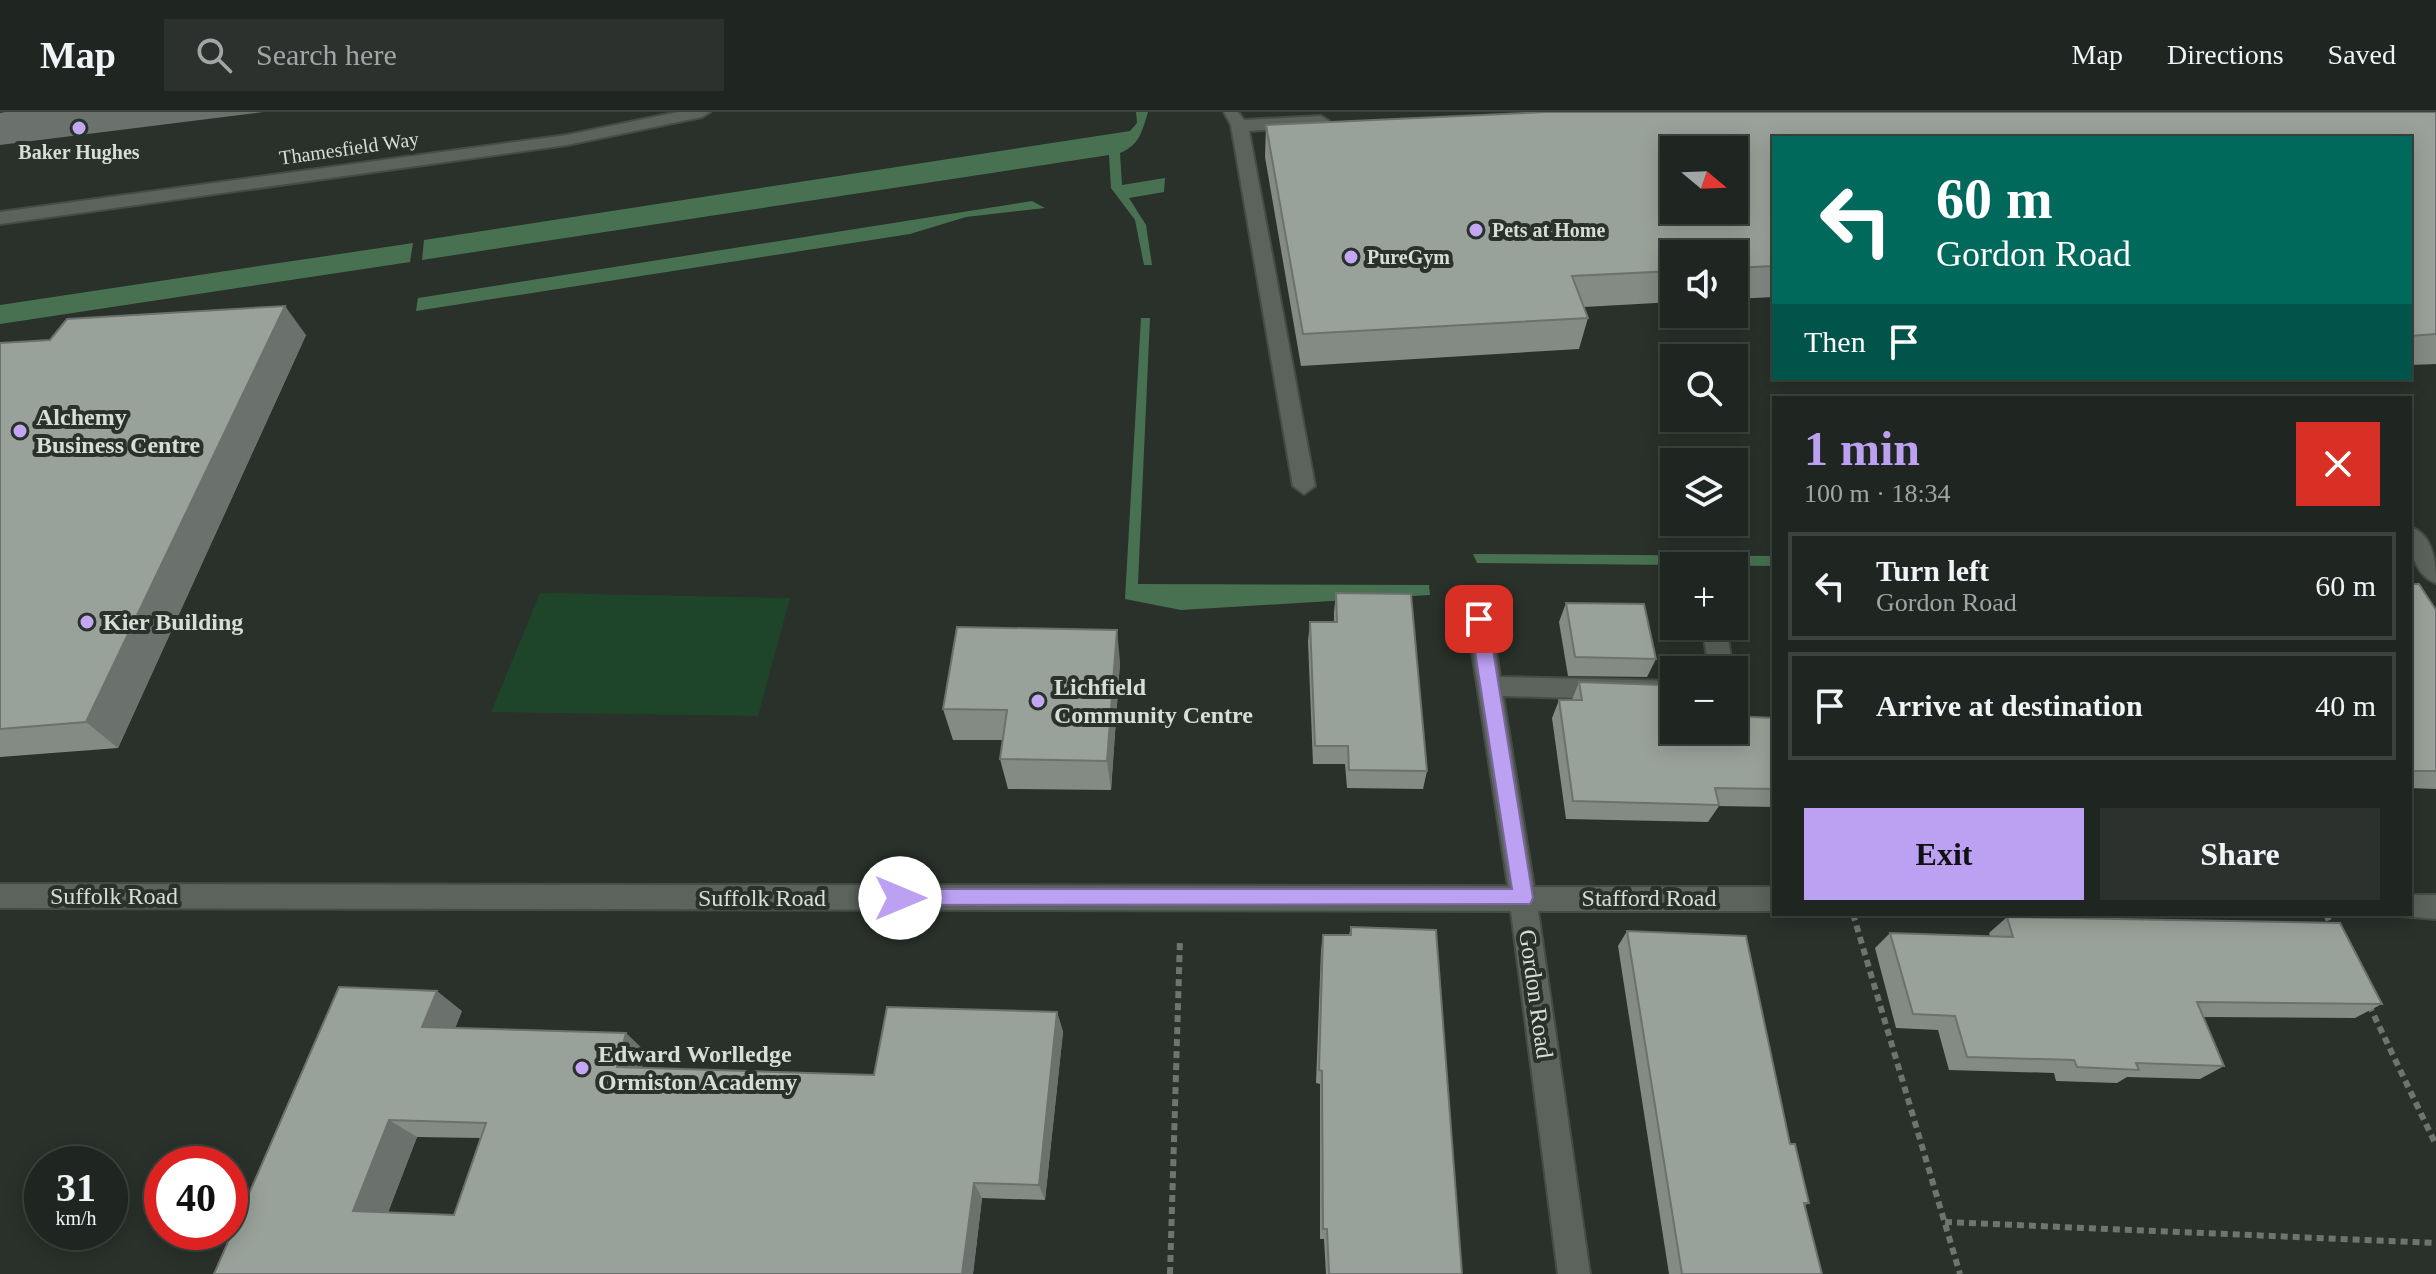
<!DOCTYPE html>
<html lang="en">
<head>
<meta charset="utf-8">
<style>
  :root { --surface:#1f2520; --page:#2c312d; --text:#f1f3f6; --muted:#a1a5a5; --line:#3c423e; --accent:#bca0f2 }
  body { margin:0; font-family:"Times New Roman",serif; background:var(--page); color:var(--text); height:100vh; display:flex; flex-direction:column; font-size:30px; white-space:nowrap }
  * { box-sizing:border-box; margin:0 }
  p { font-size:26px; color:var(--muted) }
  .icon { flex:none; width:44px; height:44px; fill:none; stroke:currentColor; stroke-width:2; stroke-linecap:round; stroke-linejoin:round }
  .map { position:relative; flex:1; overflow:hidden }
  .drawer { position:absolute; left:1772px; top:284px; width:640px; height:520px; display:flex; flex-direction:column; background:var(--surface); border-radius:0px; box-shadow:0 4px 20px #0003,0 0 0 2px var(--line) }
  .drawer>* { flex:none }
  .top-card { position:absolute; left:1772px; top:24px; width:640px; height:244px; border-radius:0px; box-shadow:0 4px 20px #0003,0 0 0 2px var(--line); background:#00695c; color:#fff; overflow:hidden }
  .needle { width:52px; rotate:109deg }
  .fabs { position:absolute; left:1660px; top:24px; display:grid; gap:16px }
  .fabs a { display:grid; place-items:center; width:88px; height:88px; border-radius:0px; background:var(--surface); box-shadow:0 4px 20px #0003,0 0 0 2px var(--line); font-size:40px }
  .speed { position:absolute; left:24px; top:1034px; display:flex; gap:16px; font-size:40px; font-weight:700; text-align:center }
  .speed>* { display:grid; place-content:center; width:104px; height:104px; border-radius:50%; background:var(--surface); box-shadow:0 4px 20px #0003,0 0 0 2px var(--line); line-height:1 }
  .speed small { font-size:20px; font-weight:400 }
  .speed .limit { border:12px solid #d22; background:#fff; color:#111 }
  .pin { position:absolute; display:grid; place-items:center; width:68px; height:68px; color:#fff; margin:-34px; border-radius:16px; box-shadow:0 4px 12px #0006 }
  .me { position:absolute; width:88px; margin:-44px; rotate:90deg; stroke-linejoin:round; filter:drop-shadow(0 0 6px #0008) }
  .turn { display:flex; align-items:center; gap:28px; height:168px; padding:0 32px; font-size:36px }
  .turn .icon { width:104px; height:104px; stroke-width:2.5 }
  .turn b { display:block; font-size:56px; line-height:68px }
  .then { display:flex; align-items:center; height:76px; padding:0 32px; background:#0003; gap:16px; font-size:30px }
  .round { display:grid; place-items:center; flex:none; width:84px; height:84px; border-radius:0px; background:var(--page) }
  .headline { display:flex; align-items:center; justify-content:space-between; height:136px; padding:0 32px }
  h1 { font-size:48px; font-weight:700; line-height:60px; color:var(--accent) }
  .action { display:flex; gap:16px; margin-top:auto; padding:16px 32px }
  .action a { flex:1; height:92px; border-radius:0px; background:var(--accent); color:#111; font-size:32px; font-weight:700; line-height:92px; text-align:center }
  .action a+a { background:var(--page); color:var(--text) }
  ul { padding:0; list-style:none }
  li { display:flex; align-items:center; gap:24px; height:108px; margin:0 16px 12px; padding:0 16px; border:4px solid var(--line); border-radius:0px }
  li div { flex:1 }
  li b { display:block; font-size:30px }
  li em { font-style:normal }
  header { display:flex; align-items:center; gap:48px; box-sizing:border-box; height:112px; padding:0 40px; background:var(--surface); border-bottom:2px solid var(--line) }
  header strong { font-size:38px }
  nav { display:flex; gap:44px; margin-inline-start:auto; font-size:28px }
  .search { width:560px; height:72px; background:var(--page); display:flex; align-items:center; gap:20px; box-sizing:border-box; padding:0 28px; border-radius:0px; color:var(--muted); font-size:30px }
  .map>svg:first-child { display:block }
  .green { fill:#1e4529 }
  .water { fill:#477151 }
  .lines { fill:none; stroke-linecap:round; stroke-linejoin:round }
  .minor-casing { stroke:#454c46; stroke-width:4 }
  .path { stroke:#6e756f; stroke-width:6; stroke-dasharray:7 5; stroke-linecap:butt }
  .minor { fill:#5b635c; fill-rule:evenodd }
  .wall { fill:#848b84; fill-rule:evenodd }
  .shaded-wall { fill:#6b716c }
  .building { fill:#99a29a; stroke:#6b716c; stroke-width:2; fill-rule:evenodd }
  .route { fill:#bca0f2; stroke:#7a689d; stroke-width:2 }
  .poi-dot { fill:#c3a7f2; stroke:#29312a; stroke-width:3 }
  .labels { text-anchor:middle; stroke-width:8; stroke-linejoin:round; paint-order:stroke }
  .far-street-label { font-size:20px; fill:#d8ddd9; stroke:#29312a }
  .far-poi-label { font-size:20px; font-weight:bold; fill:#d8ddd9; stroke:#29312a; text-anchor:start }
  .poi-label { font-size:24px; font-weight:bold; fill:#d8ddd9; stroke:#29312a; text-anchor:start }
  .street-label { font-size:24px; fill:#d8ddd9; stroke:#29312a }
</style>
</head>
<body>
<header>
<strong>Map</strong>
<div class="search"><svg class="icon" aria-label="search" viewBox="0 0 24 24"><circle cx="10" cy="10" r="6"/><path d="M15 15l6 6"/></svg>Search here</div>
<nav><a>Map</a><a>Directions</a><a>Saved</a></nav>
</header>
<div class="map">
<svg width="2436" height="1162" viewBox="0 0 2436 1162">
  <rect width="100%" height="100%" fill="#29312a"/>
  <!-- green -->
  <path class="green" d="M 540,481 L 790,486 L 758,604 L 491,600 Z"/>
  <!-- water -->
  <g class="water">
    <path d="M 1136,0 L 1148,0 C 1142,19 1140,33 1120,41 L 1122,73 L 1165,66 L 1164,80 L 1129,86 L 1146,113 L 1152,153 L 1144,153 L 1135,108 L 1111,76 L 1109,43 L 422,148 L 424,128 L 1130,19 L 1137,11 Z"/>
    <path d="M 1032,89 L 1045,96 L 966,105 L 910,122 L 416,199 L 418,186 Z"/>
    <path d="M 413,131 L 410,150 L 0,212 L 0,193 Z"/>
    <path d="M 1141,206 L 1150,206 L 1138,472 L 1429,473 L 1430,483 L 1181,498 L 1125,487 Z"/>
    <path d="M 1473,442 L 1774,444 L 1774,454 L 1477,451 Z"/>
  </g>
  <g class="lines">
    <!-- minor casing -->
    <g class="minor-casing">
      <g id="minor">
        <path d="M 678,0 L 710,0 L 702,5 L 567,33 L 0,112 L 0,100 L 567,23 Z"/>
        <path d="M 1224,0 L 1238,0 L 1244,8 L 1321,4 L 1329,9 L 1321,14 L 1249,19 L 1315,374 L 1304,382 L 1293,374 L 1231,13 Z"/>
        <path d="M 2410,415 C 2433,422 2436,450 2436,471 C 2413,463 2410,435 2410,415 Z"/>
        <path d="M 1479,498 L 1487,501 L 1491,507 L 1500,565 L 1674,569 L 1674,589 L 1503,584 L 1534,775 L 1774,775 L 1774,799 L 1538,799 L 1590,1162 L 1558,1162 L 1511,799 L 0,796 L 0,772 L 1508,774 L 1467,507 L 1471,501 Z"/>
        <path d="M 1702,514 L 1726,514 L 1733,558 L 1709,558 Z"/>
        <path d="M 2410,783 L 2436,783 L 2436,807 L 2401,804 L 2410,802 Z"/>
      </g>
    </g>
    <!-- path -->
    <g class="path">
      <path d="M 1853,802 L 1960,1162"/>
      <path d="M 2326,802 L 2332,816"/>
      <path d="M 2369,893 L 2436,1033"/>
      <path d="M 1945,1110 L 2436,1131"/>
      <path d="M 1170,1162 L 1180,827"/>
    </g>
    <!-- minor -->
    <use href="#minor" class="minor"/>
  </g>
  <!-- wall -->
  <g class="wall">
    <path d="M 2436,0 L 2436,252 L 2410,253 L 2410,26 L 1774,26 L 1774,185 L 1734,187 L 1734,142 L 1674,142 L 1674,190 L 1584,195 L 1588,206 L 1579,237 L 1301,254 L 1265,45 L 1266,13 Z"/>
    <path d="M 306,223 L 118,636 L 0,645 L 0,231 Z"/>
    <path d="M 2410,472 L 2436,498 L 2436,677 L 2410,676 Z"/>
    <path d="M 1336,481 L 1427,659 L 1423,677 L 1347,676 L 1345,652 L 1313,652 L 1308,529 L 1310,510 L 1334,510 L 1334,500 Z"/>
    <path d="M 1566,491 L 1656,547 L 1647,565 L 1568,564 L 1559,510 Z"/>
    <path d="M 1120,550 L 1111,678 L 1008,677 L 1000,647 L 1003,628 L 953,628 L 943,597 Z"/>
    <path d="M 1579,570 L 1667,600 L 1774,606 L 1774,695 L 1719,694 L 1708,710 L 1566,707 L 1552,606 L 1559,588 L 1572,588 Z"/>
    <path d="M 2007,805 L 2382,892 L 2355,906 L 2203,905 L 2224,954 L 2200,967 L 2127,965 L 2117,971 L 2056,969 L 2054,961 L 1949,958 L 1938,918 L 1896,916 L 1875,836 L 1890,821 L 1990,824 L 1989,821 Z"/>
    <path d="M 1351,815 L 1462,1162 L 1326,1162 L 1324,1127 L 1320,1127 L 1320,972 L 1316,971 L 1321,838 L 1323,823 L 1349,823 Z"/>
    <path d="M 1627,819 L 1809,1091 L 1804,1094 L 1822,1162 L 1669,1162 L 1618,834 Z"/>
    <path d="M 462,899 L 455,916 L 646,940 L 641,956 L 874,963 L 1057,900 L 1063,920 L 1045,1088 L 982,1086 L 973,1162 L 214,1162 ZM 417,1025 L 480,1026 L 454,1103 L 388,1100 Z"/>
  </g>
  <!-- shaded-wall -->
  <g class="shaded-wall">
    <path d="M 5,0 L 263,0 L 0,33 L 0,1 Z"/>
    <path d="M 285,194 L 306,223 L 118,636 L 86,610 Z"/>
    <path d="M 1117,518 L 1120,550 L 1111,678 L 1107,649 Z"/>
    <path d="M 437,879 L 462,899 L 448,934 L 422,915 Z"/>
    <path d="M 1057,900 L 1063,920 L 1045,1088 L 1039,1073 Z"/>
    <path d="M 626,921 L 646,940 L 637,974 L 617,955 Z"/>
    <path d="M 389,1008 L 417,1025 L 383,1114 L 353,1099 Z"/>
    <path d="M 974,1071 L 982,1086 L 973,1162 L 962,1162 Z"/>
  </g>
  <!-- building -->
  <g class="building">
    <path d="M 1547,0 L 2436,0 L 2436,222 L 2410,224 L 2410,26 L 1774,26 L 1774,154 L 1734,156 L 1734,142 L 1674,142 L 1674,159 L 1572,164 L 1588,206 L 1303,222 L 1266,13 ZM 1674,38 L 1734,38 L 1734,98 L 1674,98 Z"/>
    <path d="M 285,194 L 86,610 L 0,617 L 0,231 L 50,228 L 67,207 Z"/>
    <path d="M 2410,472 L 2419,472 L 2436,498 L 2436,659 L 2410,659 Z"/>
    <path d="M 1336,481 L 1411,482 L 1427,659 L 1349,658 L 1348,634 L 1315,634 L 1310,510 L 1337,510 Z"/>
    <path d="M 1566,491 L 1644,492 L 1656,547 L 1575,545 Z"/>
    <path d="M 957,515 L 1117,518 L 1107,649 L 1000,647 L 1007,598 L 943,597 Z"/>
    <path d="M 1579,570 L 1661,573 L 1667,600 L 1674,601 L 1674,618 L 1734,618 L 1734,604 L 1774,606 L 1774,677 L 1715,676 L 1719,693 L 1573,689 L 1559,588 L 1582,588 Z"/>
    <path d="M 2007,805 L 2340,811 L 2382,892 L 2197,890 L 2224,954 L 2136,951 L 2139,958 L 2077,955 L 2074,948 L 1967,945 L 1955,904 L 1913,902 L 1890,821 L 2013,825 Z"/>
    <path d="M 1351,815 L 1436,818 L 1462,1162 L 1329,1162 L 1327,1117 L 1323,1117 L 1322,959 L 1319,958 L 1323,823 L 1351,823 Z"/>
    <path d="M 1627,819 L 1746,824 L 1790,1032 L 1795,1032 L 1809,1091 L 1804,1091 L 1822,1162 L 1682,1162 Z"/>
    <path d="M 339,875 L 437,879 L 422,915 L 626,921 L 617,955 L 874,963 L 887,895 L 1057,900 L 1039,1073 L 974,1071 L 962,1162 L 214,1162 ZM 389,1008 L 486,1011 L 454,1103 L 353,1099 Z"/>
  </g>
  <!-- route -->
  <path class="route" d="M 1479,501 L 1488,507 L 1533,786 L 1530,792 L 893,793 L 890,786 L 893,780 L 900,777 L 1512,777 L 1470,507 Z"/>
  <!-- markers -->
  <g class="poi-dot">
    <circle cx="79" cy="16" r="8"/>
    <circle cx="1476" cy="118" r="8"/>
    <circle cx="1351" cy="145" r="8"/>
    <circle cx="20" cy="319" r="8"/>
    <circle cx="87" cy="510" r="8"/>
    <circle cx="1038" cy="589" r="8"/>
    <circle cx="582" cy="956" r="8"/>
  </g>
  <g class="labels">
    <!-- far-street labels -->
    <g class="far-street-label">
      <text transform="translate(349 36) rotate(-8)" y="7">Thamesfield Way</text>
    </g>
    <!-- far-poi labels -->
    <g class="far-poi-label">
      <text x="79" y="47" text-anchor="middle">Baker Hughes</text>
      <text x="1492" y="125">Pets at Home</text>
      <text x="1367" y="152">PureGym</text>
    </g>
    <!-- poi labels -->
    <g class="poi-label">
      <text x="36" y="313">Alchemy<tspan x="36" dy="28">Business Centre</tspan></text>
      <text x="103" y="518">Kier Building</text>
      <text x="1054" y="583">Lichfield<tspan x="1054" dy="28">Community Centre</tspan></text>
      <text x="598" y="950">Edward Worlledge<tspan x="598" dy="28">Ormiston Academy</tspan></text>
    </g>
    <!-- street labels -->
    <g class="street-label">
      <text x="114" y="792">Suffolk Road</text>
      <text x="762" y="794">Suffolk Road</text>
      <text x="1649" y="794">Stafford Road</text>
      <text transform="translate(1536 882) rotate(82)" y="8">Gordon Road</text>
    </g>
  </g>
</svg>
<div class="fabs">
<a><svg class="needle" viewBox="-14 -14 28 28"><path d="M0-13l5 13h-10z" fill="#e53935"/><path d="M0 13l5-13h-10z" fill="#a1a5a5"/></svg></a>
<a><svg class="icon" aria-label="sound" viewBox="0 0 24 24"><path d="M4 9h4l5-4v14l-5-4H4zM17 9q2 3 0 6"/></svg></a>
<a><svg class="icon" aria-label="search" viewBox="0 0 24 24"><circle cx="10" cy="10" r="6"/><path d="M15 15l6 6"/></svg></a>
<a><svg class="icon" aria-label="layers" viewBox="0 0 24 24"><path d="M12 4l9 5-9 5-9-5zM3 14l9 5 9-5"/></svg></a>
<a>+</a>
<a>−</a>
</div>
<div class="speed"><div>31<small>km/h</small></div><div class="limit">40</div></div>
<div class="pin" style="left:1479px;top:507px;background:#d93025"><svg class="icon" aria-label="arrive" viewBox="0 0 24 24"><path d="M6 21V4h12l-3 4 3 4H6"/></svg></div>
<svg class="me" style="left:900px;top:786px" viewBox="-20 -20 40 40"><circle r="19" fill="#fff"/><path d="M0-13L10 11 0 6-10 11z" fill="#bca0f2"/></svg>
<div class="top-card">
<div class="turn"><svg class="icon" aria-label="left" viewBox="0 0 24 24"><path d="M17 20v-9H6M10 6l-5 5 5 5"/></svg><div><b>60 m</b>Gordon Road</div></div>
<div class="then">Then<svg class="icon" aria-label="arrive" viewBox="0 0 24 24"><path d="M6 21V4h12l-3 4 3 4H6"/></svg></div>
</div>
<section class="drawer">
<div class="headline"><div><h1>1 min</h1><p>100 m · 18:34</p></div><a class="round" style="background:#d93025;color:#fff"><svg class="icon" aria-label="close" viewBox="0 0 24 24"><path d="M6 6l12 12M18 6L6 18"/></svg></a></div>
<ul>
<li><svg class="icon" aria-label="left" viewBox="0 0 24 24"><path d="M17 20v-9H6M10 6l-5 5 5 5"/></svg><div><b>Turn left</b><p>Gordon Road</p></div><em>60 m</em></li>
<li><svg class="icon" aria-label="arrive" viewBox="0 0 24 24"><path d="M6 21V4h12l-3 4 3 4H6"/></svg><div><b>Arrive at destination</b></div><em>40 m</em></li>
</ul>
<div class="action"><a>Exit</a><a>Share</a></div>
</section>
</div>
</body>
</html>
